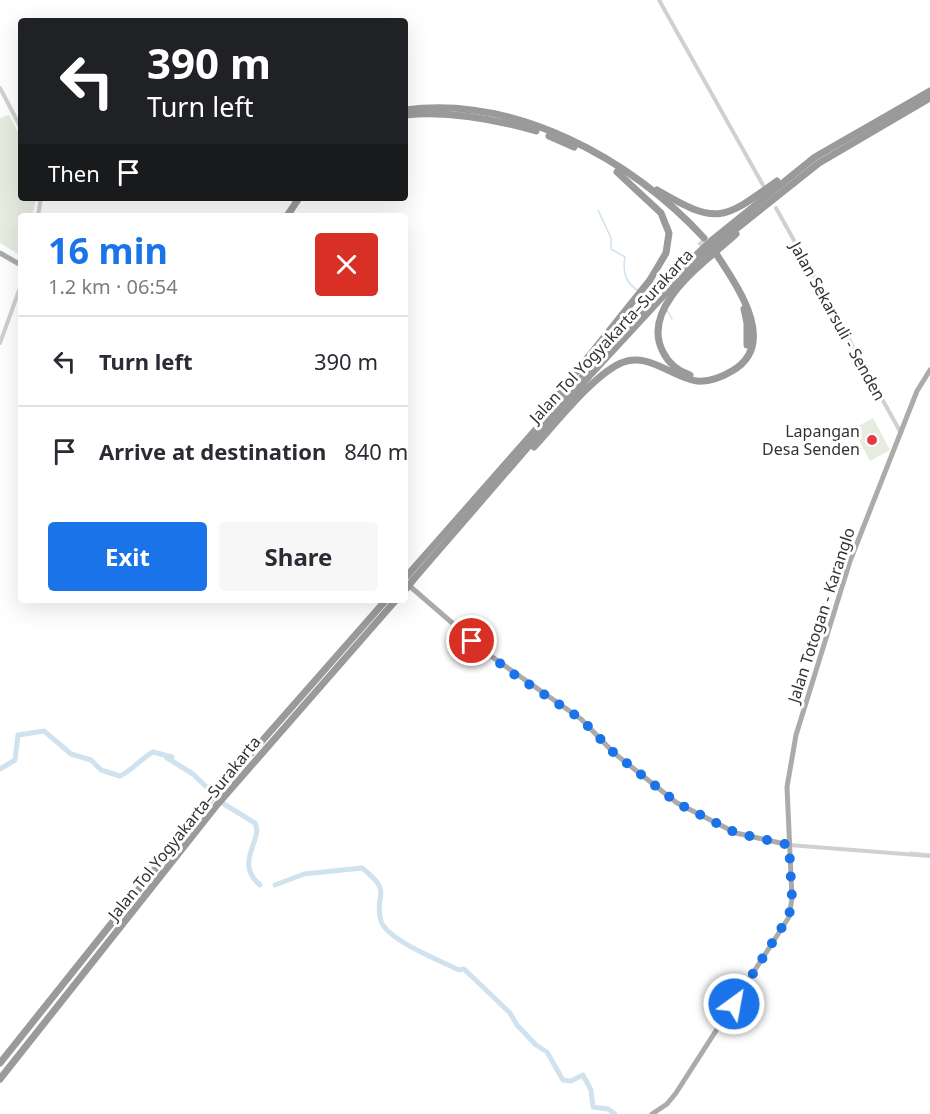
<!DOCTYPE html>
<html lang="en">
<head>
<meta charset="utf-8">
<style>
  :root { --surface:#fff; --page:#f7f7f7; --text:#2b2b33; --muted:#7c7c81; --line:#e1e1e2; --accent:#1a73e8 }
  body { margin:0; font-family:"Noto Sans",sans-serif; background:var(--page); color:var(--text); height:100vh; display:flex; flex-direction:column; font-size:22px; white-space:nowrap }
  * { box-sizing:border-box; margin:0 }
  p { font-size:20px; color:var(--muted) }
  .icon { flex:none; width:33px; height:33px; fill:none; stroke:currentColor; stroke-width:2; stroke-linecap:round; stroke-linejoin:round }
  .map { position:relative; flex:1; overflow:hidden }
  .panel { position:absolute; left:18px; top:213px; width:390px; height:390px; display:flex; flex-direction:column; background:var(--surface); border-radius:6px; box-shadow:0 6px 24px #0002 }
  .panel>* { flex:none }
  .hud { position:absolute; left:18px; top:18px; width:390px; height:183px; border-radius:6px; box-shadow:0 6px 24px #0002; background:#202124; color:#fff; overflow:hidden }
  .pin { position:absolute; display:grid; place-items:center; width:51px; height:51px; color:#fff; margin:-26px; border:3px solid #fff; border-radius:50%; box-shadow:0 2px 6px #0007 }
  .me { position:absolute; width:66px; margin:-33px; rotate:32deg; stroke-linejoin:round; filter:drop-shadow(0 0 4px #0008) }
  .turn { display:flex; align-items:center; gap:21px; height:126px; padding:0 30px; font-size:27px }
  .turn .icon { width:78px; height:78px; stroke-width:2.5 }
  .turn b { display:block; font-size:42px; line-height:51px }
  .then { display:flex; align-items:center; height:57px; padding:0 30px; background:#0003; gap:12px; font-size:22px }
  .round { display:grid; place-items:center; flex:none; width:63px; height:63px; border-radius:6px; background:var(--page) }
  .head { display:flex; align-items:center; justify-content:space-between; height:102px; padding:0 30px }
  h1 { font-size:36px; font-weight:700; line-height:45px; color:var(--accent) }
  .button { display:flex; gap:12px; margin-top:auto; padding:12px 30px }
  .button a { flex:1; height:69px; border-radius:6px; background:var(--accent); color:#fff; font-size:24px; font-weight:700; line-height:69px; text-align:center }
  .button a+a { background:var(--page); color:var(--text) }
  ul { padding:0; list-style:none }
  li { display:flex; align-items:center; gap:18px; height:90px; padding:0 30px; border-top:2px solid var(--line) }
  li div { flex:1 }
  li b { display:block; font-size:22px }
  li em { font-style:normal }
  .map>svg:first-child { display:block }
  .green { fill:#e6ecdf }
  .lines { fill:none; stroke-linecap:round; stroke-linejoin:round }
  .stream { stroke:#cfe2ee; stroke-width:1.5 }
  .river { stroke:#cfe2ee; stroke-width:5 }
  .highway-tunnel { stroke:#d6d6d6; stroke-width:7; stroke-dasharray:7 3.5; stroke-linecap:butt }
  .minor { stroke:#d0d0d0; stroke-width:4 }
  .major { stroke:#ababab; stroke-width:5 }
  .highway { stroke:#9a9a9a; stroke-width:7 }
  .highway-bridge { stroke:#9a9a9a; stroke-width:7 }
  .route { stroke:#1a73e8; stroke-width:10; stroke-dasharray:0 18 }
  .poi-dot { fill:#e63946; stroke:#fff; stroke-width:2 }
  .labels { text-anchor:middle; stroke-width:6; stroke-linejoin:round; paint-order:stroke }
  .street-label { font-size:16px; fill:#333; stroke:#fff }
  .poi-label { font-size:16px; fill:#333; stroke:#fff; text-anchor:end }
</style>
</head>
<body>
<div class="map">
<svg width="930" height="1114" viewBox="0 0 930 1114">
  <rect width="100%" height="100%" fill="#fff"/>
  <!-- green -->
  <g class="green">
    <path d="M 9,115 L 21,138 L 21,198 L 36,198 L 32,216 L 21,216 C 21,230 19,242 20,255 L 0,243 L 0,118 Z"/>
    <path d="M 873,418 L 890,450 L 870,461 L 853,429 Z"/>
  </g>
  <g class="lines">
    <!-- stream -->
    <g class="stream">
      <path d="M 598,210 L 611,238 L 611,249 L 625,257 C 622,273 626,284 639,291"/>
      <path d="M 667,310 L 672,319"/>
      <path d="M 910,852 L 930,854"/>
    </g>
    <!-- river -->
    <g class="river">
      <path d="M 167,758 L 193,774 L 224,804 L 255,823 C 264,840 233,862 260,885"/>
      <path d="M 0,769 L 15,760 L 18,735 L 44,731 L 71,754 L 91,760 L 101,770 L 120,776 C 133,770 140,759 153,752 L 172,757"/>
      <path d="M 275,885 L 304,874 L 362,868 C 395,894 373,893 381,921 C 387,940 441,961 459,970 L 464,969 L 510,1013 L 517,1025 L 536,1045 L 547,1052 L 563,1080 L 571,1081 L 583,1075 L 591,1090 L 593,1107 L 608,1109 L 615,1114"/>
    </g>
    <!-- highway-tunnel -->
    <path class="highway-tunnel" d="M 700,241 L 714,258"/>
    <!-- minor -->
    <g class="minor">
      <path d="M 659,0 L 763,185"/>
      <path d="M 0,88 L 21,128"/>
      <path d="M 776,208 L 901,433"/>
      <path d="M 38,216 L 41,198"/>
      <path d="M 0,343 L 21,285"/>
      <path d="M 789,845 L 930,856"/>
    </g>
    <!-- major -->
    <g class="major">
      <path d="M 0,253 L 21,265"/>
      <path d="M 405,582 L 488,654 L 581,719 L 614,753 L 677,803 L 736,833 L 789,845"/>
      <path d="M 652,1114 L 667,1104 L 676,1093 L 789,917 L 792,898 L 787,787 L 796,735 L 850,561 L 917,391 L 930,370"/>
    </g>
    <!-- highway -->
    <g class="highway">
      <path d="M 405,110 C 514,95 632,159 704,238"/>
      <path d="M 405,115 C 449,110 494,119 536,131"/>
      <path d="M 549,136 L 574,147"/>
      <path d="M 657,190 C 717,225 722,221 777,181"/>
      <path d="M 287,216 L 299,198"/>
      <path d="M 744,309 L 747,323 L 747,345"/>
      <path d="M 690,375 C 678,371 669,364 663,352 C 639,306 707,261 736,234"/>
      <path d="M 537,421 L 650,280 L 666,253 L 669,233 L 661,213 L 617,172"/>
      <path d="M 534,447 C 556,423 592,377 619,364 C 647,350 671,377 697,381 C 709,382 722,377 732,371 C 779,344 737,286 717,255"/>
      <path d="M 405,578 L 658,291 L 711,241 L 815,157 L 930,91"/>
      <path d="M 413,580 L 591,374 L 664,295 L 706,253 L 819,163 L 930,98"/>
      <path d="M 0,1063 L 210,800 L 386,600"/>
      <path d="M 0,1079 L 216,806 L 396,600"/>
    </g>
    <!-- highway-bridge -->
    <path class="highway-bridge" d="M 407,588 L 413,580"/>
  </g>
  <g class="lines">
    <!-- route -->
    <path class="route" d="M 472,641 L 512,673 L 581,719 L 614,753 L 677,803 L 736,833 L 789,845 L 792,898 L 789,916 L 734,1004"/>
  </g>
  <!-- markers -->
  <circle class="poi-dot" cx="872" cy="440" r="6"/>
  <g class="labels">
    <!-- street labels -->
    <g class="street-label">
      <text transform="translate(838 321) rotate(61)" y="6">Jalan Sekarsuli - Senden</text>
      <text transform="translate(611 336) rotate(-47)" y="6">Jalan Tol Yogyakarta–Surakarta</text>
      <text transform="translate(821 615) rotate(-72)" y="6">Jalan Totogan - Karanglo</text>
      <text transform="translate(184 828) rotate(-51)" y="6">Jalan Tol Yogyakarta–Surakarta</text>
    </g>
    <!-- poi labels -->
    <g class="poi-label">
      <text x="860" y="437">Lapangan<tspan x="860" dy="18">Desa Senden</tspan></text>
    </g>
  </g>
</svg>
<div class="pin" style="left:472px;top:641px;background:#d93025"><svg class="icon" aria-label="arrive" viewBox="0 0 24 24"><path d="M6 21V4h12l-3 4 3 4H6"/></svg></div>
<svg class="me" style="left:734px;top:1004px" viewBox="-20 -20 40 40"><circle r="17" fill="#1a73e8" stroke="#fff" stroke-width="3"/><path d="M0-11L8 9 0 5-8 9z" fill="#fff"/></svg>
<div class="hud">
<div class="turn"><svg class="icon" aria-label="left" viewBox="0 0 24 24"><path d="M17 20v-9H6M10 6l-5 5 5 5"/></svg><div><b>390 m</b>Turn left</div></div>
<div class="then">Then<svg class="icon" aria-label="arrive" viewBox="0 0 24 24"><path d="M6 21V4h12l-3 4 3 4H6"/></svg></div>
</div>
<section class="panel">
<div class="head"><div><h1>16 min</h1><p>1.2 km · 06:54</p></div><a class="round" style="background:#d93025;color:#fff"><svg class="icon" aria-label="close" viewBox="0 0 24 24"><path d="M6 6l12 12M18 6L6 18"/></svg></a></div>
<ul>
<li><svg class="icon" aria-label="left" viewBox="0 0 24 24"><path d="M17 20v-9H6M10 6l-5 5 5 5"/></svg><div><b>Turn left</b></div><em>390 m</em></li>
<li><svg class="icon" aria-label="arrive" viewBox="0 0 24 24"><path d="M6 21V4h12l-3 4 3 4H6"/></svg><div><b>Arrive at destination</b></div><em>840 m</em></li>
</ul>
<div class="button"><a>Exit</a><a>Share</a></div>
</section>
</div>
</body>
</html>
